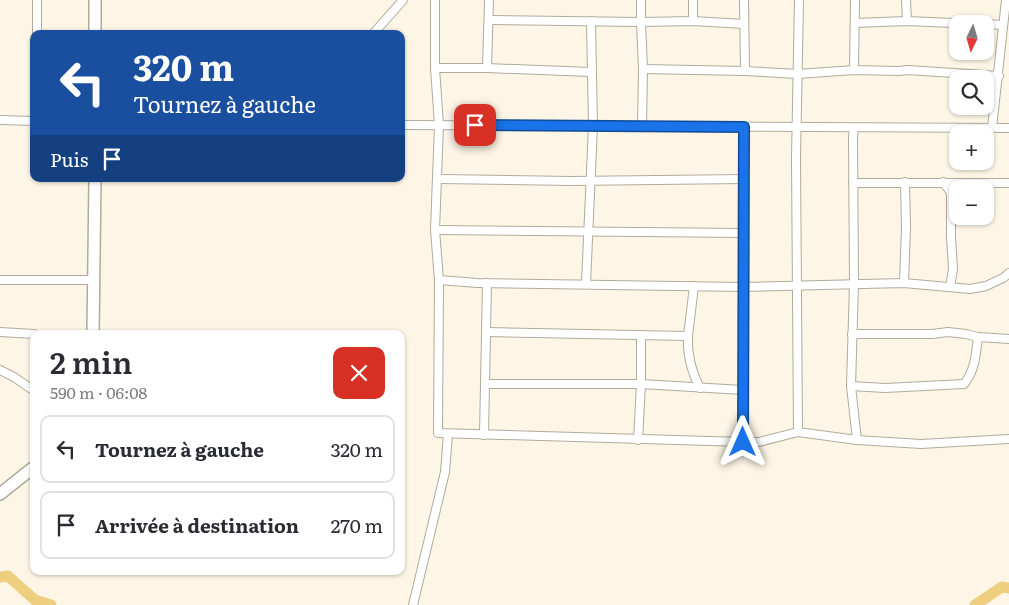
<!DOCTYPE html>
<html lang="fr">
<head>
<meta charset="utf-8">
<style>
  :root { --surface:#fff; --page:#f2f2f3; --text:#2b2b33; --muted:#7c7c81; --line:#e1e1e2 }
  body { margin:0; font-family:Literata,serif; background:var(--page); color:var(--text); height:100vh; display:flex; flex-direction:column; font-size:19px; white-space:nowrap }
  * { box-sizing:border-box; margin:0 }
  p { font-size:16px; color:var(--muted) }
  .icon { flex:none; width:28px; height:28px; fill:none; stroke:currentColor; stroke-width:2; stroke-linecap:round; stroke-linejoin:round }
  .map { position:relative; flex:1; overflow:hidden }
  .side { position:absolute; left:30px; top:330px; width:375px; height:245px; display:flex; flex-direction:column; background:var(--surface); border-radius:10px; box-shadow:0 1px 4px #0004 }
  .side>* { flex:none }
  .hud { position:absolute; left:30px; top:30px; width:375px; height:152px; border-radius:10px; box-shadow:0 1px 4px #0004; background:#1a4fa0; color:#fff; overflow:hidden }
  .needle { width:32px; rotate:185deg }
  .controls { position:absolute; left:949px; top:15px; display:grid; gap:10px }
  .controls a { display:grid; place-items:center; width:45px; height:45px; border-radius:10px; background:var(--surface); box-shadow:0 1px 4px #0004; font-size:25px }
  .pin { position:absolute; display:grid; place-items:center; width:42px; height:42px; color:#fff; margin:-21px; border-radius:10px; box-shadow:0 2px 8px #0006 }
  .me { position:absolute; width:55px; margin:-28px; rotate:0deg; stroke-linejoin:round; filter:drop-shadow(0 0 4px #0008) }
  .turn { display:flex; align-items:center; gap:18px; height:105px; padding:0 20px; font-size:22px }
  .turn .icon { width:65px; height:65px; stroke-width:2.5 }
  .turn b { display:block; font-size:35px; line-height:42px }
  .then { display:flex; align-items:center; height:48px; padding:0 20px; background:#0003; gap:10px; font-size:19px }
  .round { display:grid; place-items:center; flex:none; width:52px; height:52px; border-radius:10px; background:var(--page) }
  .head { display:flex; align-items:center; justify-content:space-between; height:85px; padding:0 20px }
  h1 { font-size:30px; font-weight:600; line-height:38px }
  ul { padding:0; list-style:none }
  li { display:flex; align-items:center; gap:15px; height:68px; margin:0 10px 8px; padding:0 10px; border:2px solid var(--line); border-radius:10px }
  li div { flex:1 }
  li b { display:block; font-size:19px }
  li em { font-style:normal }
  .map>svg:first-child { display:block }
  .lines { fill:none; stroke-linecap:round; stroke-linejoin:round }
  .river { stroke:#eecf80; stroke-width:11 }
  .street-casing { stroke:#b1ab9c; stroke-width:10 }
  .secondary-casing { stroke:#b1ab9c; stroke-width:14 }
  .street { stroke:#fff; stroke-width:8 }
  .secondary { stroke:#fff; stroke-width:11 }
  .route-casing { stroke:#114b97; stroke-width:12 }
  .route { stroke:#1a73e8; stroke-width:9 }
</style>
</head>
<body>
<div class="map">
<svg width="1009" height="605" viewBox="0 0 1009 605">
  <rect width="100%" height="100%" fill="#fdf6e6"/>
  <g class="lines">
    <!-- river -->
    <g class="river">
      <path d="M 0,577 L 8,576 L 35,600 L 51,605"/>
      <path d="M 975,605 L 1002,587 L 1009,588"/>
    </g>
    <!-- street casing -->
    <g class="street-casing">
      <g id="street">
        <path d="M 435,0 L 435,68 L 439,125 L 435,230 L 439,280 L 438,433 L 743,442 L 759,442 L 798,432 L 857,440 L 921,444 L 1009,439"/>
        <path d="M 693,0 L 693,21"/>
        <path d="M 744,0 L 745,71 L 798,74 L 854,70 L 899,71 L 908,70 L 999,76"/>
        <path d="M 906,0 L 907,21"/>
        <path d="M 490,20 L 641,22 L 641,0"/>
        <path d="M 855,23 L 907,21 L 976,24"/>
        <path d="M 985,24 L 1003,25"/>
        <path d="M 37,34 L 37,0"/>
        <path d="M 373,34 L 403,0"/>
        <path d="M 435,68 L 487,68 L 591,72"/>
        <path d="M 487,68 L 489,0"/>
        <path d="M 643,69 L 745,71"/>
        <path d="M 854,70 L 855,0"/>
        <path d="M 0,120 L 34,121"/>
        <path d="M 401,125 L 1009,128"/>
        <path d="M 642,127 L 643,69 L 641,22 L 693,21 L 744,24"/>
        <path d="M 854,128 L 853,137 L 854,284 L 851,386 L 857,440"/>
        <path d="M 992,128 L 1006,0"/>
        <path d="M 438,179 L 570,181 L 744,179"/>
        <path d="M 943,182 L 950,191 L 951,196 L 951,237 L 953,269 L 950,287"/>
        <path d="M 853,183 L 1009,183"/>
        <path d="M 435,230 L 744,233"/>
        <path d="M 0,280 L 93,280"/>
        <path d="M 439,280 L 477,283 L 743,287 L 904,283 L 970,289 L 986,286 L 1003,278 L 1009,273"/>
        <path d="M 904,283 L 906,228 L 905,182"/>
        <path d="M 586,284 L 593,126 L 591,21"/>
        <path d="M 0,332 L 34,334"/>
        <path d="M 486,332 L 688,336 L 694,286"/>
        <path d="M 852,334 L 932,334 L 948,332 L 966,334 L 978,337 L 1009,339"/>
        <path d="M 688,336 C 687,355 691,371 700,388"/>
        <path d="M 0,370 L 14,377 L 34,391"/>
        <path d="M 485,384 L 641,384 L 743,390"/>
        <path d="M 851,386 L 885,388 L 964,384 C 975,371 976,354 978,337"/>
        <path d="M 798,432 L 796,158 L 799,0"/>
        <path d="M 484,435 L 487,283"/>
        <path d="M 638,440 L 641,384 L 641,335"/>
        <path d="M 743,442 L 744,127"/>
        <path d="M 413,605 L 445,472 L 448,434"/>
      </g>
    </g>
    <!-- secondary casing -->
    <g class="secondary-casing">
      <g id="secondary">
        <path d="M 95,0 L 95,34"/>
        <path d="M 93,334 L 95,179"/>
        <path d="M 0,494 L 34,467"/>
      </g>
    </g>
    <!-- street -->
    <use href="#street" class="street"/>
    <!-- secondary -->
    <use href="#secondary" class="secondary"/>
  </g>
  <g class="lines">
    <!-- route casing -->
    <g class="route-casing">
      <path id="route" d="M 475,125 L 744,127 L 743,442"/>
    </g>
    <!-- route -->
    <use href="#route" class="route"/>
  </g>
</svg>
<div class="controls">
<a><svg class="needle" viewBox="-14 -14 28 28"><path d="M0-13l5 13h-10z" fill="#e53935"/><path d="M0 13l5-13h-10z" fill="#7c7c81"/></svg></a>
<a><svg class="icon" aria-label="search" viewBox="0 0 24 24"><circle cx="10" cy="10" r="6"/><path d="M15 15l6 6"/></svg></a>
<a>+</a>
<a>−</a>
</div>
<div class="pin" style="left:475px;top:125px;background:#d93025"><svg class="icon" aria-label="arrive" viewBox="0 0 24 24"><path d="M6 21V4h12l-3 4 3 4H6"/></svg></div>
<svg class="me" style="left:743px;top:442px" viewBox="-20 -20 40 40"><path d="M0-17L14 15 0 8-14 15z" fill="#1a73e8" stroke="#fff" stroke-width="4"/></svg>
<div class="hud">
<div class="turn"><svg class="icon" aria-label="left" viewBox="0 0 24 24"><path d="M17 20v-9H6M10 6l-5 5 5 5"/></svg><div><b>320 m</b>Tournez à gauche</div></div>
<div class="then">Puis<svg class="icon" aria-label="arrive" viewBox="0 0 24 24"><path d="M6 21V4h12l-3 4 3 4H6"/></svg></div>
</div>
<section class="side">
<div class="head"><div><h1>2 min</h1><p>590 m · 06:08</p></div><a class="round" style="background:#d93025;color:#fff"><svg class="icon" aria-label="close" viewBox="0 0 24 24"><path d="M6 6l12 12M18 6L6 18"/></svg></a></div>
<ul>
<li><svg class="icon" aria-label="left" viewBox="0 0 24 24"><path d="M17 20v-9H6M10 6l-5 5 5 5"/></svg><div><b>Tournez à gauche</b></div><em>320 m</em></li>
<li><svg class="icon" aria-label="arrive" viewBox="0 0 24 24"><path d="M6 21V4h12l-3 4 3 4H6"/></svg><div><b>Arrivée à destination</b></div><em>270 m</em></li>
</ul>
</section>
</div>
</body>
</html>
